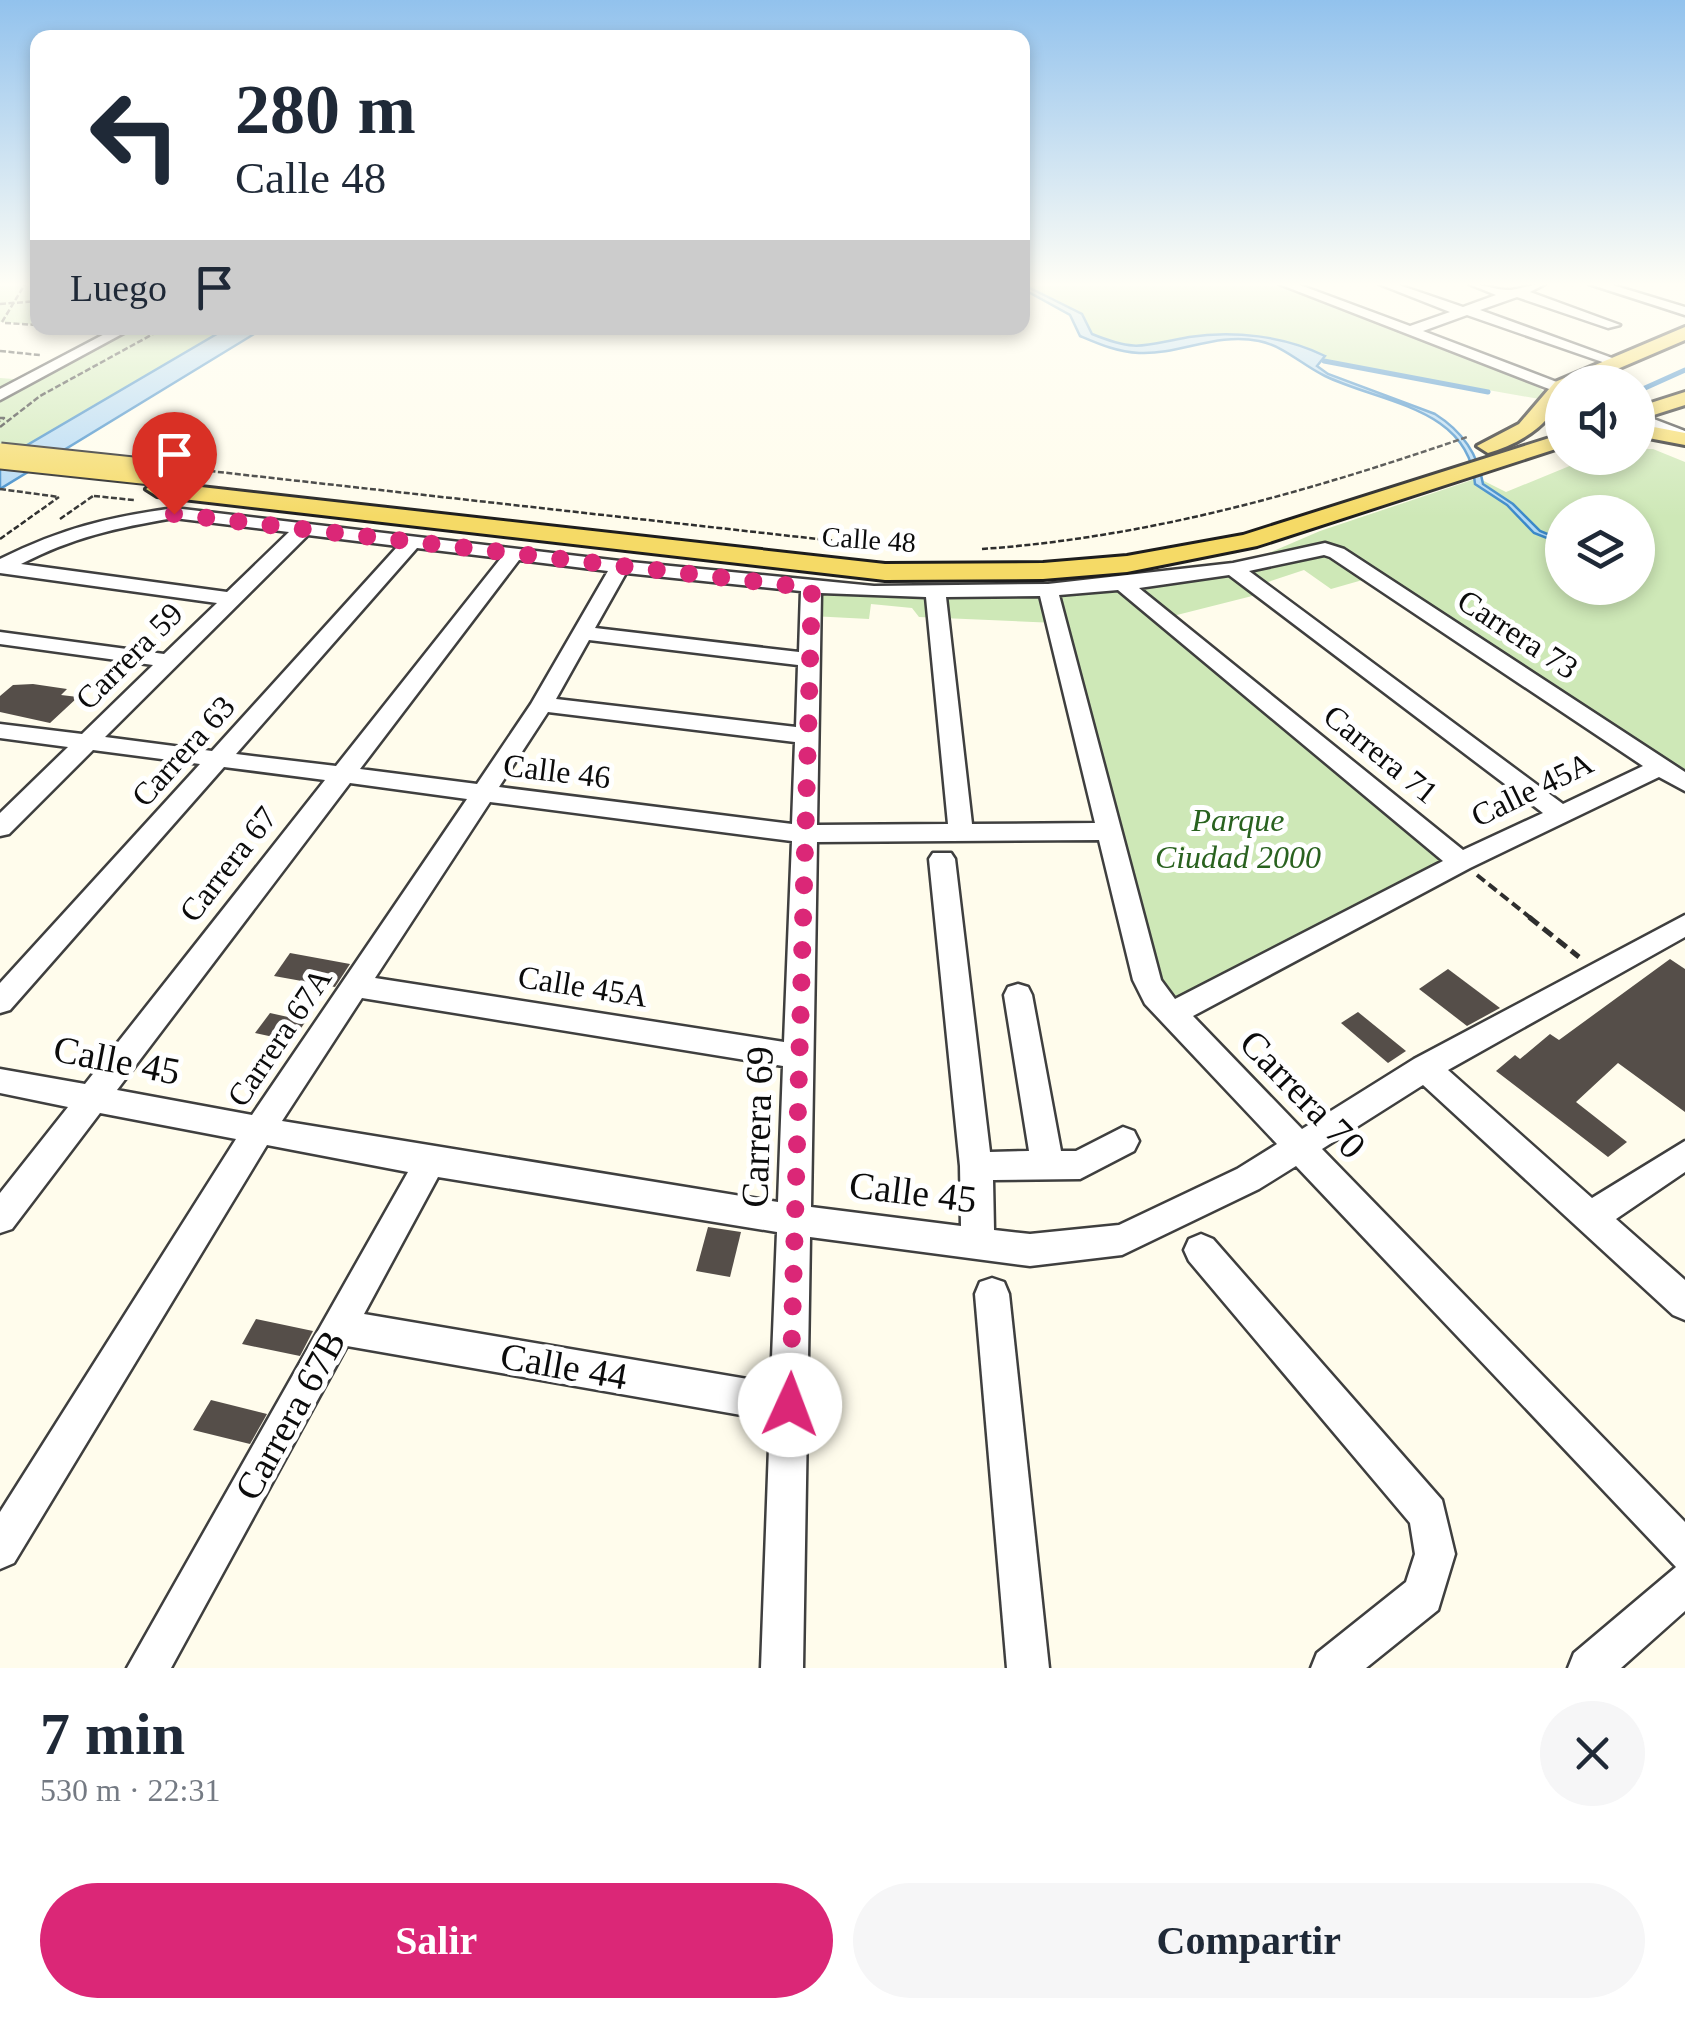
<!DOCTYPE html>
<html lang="es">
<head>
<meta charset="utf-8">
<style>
  :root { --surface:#fff; --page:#f6f6f7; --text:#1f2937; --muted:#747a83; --accent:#db2777 }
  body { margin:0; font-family:Georgia,serif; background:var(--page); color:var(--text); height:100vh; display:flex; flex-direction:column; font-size:38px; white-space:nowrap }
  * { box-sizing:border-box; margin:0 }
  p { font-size:32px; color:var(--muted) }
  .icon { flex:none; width:55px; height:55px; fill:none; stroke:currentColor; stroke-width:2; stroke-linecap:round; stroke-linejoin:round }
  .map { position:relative; height:1668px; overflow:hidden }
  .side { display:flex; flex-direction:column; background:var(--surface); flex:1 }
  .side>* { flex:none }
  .guide { position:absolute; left:30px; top:30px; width:1000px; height:305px; border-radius:20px; box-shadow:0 5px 15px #0003; background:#fff; color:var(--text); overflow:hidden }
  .fabs { position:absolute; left:1545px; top:365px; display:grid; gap:20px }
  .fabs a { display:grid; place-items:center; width:110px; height:110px; border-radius:50%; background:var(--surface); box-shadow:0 5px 15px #0003; font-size:50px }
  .pin { position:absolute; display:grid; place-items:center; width:85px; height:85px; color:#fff; margin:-102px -42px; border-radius:50% 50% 50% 0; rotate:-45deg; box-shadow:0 0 10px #0007 }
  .pin .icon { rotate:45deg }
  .me { position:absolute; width:110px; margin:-55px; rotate:2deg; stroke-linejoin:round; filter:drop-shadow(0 0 8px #0008) }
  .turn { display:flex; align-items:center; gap:35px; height:210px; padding:0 40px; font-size:45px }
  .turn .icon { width:130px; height:130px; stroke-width:2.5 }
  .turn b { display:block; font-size:70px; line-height:85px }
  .then { display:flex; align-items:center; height:95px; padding:0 40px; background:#0003; gap:20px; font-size:38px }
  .round { display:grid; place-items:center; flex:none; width:105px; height:105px; border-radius:52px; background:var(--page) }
  .head { display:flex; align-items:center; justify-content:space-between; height:170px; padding:0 40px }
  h1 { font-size:60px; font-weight:800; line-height:75px }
  .cta { display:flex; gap:20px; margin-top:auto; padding:20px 40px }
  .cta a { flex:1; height:115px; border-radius:60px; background:var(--accent); color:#fff; font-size:40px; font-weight:800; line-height:115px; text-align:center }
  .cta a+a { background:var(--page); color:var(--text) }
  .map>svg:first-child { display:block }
  .green { fill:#cee8b7; fill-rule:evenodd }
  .water { fill:#b2d8f4; stroke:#3b89c9; stroke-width:2.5 }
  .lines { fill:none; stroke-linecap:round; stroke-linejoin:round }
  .stream { stroke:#3b89c9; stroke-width:5 }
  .building { fill:#554e49 }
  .minor-casing { stroke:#3f3f3f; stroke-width:5 }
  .major-casing { stroke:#1d1d1d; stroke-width:6 }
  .path-far2 { stroke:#2e2e2e; stroke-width:2.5; stroke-dasharray:6 2.5; stroke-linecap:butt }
  .path-far1 { stroke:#2e2e2e; stroke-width:4; stroke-dasharray:10 5; stroke-linecap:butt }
  .path { stroke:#2e2e2e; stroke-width:5; stroke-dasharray:12 6; stroke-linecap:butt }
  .minor { fill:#fff; fill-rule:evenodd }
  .major { fill:#f5da66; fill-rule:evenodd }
  .major-bridge-casing { stroke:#1d1d1d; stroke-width:29; stroke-linecap:butt }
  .major-bridge { stroke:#f5da66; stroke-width:25 }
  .route { stroke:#db2777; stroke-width:18; stroke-dasharray:0 32.4 }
  .labels { text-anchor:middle; stroke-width:10; stroke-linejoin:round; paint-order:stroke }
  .far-street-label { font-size:28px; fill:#0c0c0c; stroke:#fff }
  .street-label { font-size:32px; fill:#0c0c0c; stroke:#fff }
  .park-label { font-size:32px; font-style:italic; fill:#29621f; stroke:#fff }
  .near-street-label { font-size:38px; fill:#0c0c0c; stroke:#fff }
</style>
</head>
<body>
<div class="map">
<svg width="1685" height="1668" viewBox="0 0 1685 1668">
  <rect width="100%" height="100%" fill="#fffcec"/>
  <!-- green -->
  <g class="green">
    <path d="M 0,284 L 37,284 L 37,325 L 0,322 Z"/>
    <path d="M 1024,284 L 1286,284 L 1525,375 L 1543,391 L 1545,400 L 1324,361 L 1325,356 C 1285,336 1232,330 1189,337 C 1143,345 1139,353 1092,334 L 1082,314 Z"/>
    <path d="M 61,328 L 227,328 L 0,461 L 0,378 L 27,380 L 114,333 Z"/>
    <path d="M 1638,449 L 1653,449 L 1685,462 L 1685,783 L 1373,577 L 1331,589 L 1304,570 L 1256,586 L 1264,593 L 1165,618 L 1461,862 L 1170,1015 L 1056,623 L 919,617 L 912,608 L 871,604 L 869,619 L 811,616 L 811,588 L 936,593 L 1232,569 L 1320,531 L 1478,478 L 1506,492 L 1589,458 L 1638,458 ZM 1562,512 L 1638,512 L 1638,588 L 1562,588 Z"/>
  </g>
  <!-- water -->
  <g class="water">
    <path d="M 1022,284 L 1082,314 L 1092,334 C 1139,353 1143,345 1189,337 C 1233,330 1285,336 1325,356 L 1317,366 L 1328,374 L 1435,414 C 1462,431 1478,453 1483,484 L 1513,504 L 1540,531 L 1562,540 L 1562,544 L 1534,533 L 1507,505 L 1475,484 C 1469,407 1381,403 1325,376 C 1302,365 1284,346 1259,341 C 1216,332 1180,355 1139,353 C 1117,352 1099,344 1080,336 L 1070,315 L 1023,289 Z"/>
    <path d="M 227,328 L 264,328 L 0,489 L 0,461 Z"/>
  </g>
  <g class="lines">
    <!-- stream -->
    <g class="stream">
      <path d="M 1324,361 L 1488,392"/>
      <path d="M 1645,388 L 1685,370"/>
    </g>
  </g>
  <!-- building -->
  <g class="building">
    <path d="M 33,684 L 67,689 L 61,695 L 78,697 L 50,723 L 0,712 L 0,696 L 13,685 Z"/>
    <path d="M 290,953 L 350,964 L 335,987 L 274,976 Z"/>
    <path d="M 1670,959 L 1685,969 L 1685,1112 L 1618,1063 L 1576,1102 L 1627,1142 L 1608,1157 L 1496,1071 L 1515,1055 L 1520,1059 L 1550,1034 L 1559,1040 Z"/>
    <path d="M 1448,969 L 1500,1008 L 1467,1026 L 1419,989 Z"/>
    <path d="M 1358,1012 L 1406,1051 L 1388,1063 L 1341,1023 Z"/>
    <path d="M 270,1013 L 306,1021 L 292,1041 L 255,1033 Z"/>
    <path d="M 708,1227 L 741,1232 L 730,1277 L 696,1271 Z"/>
    <path d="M 256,1319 L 313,1331 L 300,1356 L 242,1344 Z"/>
    <path d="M 211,1400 L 267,1414 L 250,1444 L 193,1430 Z"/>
  </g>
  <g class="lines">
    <!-- minor casing -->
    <g class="minor-casing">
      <g id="minor">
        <path d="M 1279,284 L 1297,284 L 1410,326 L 1450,312 L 1379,284 L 1396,284 L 1463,307 L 1496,295 L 1469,284 C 1482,284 1499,291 1511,290 C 1524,288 1532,284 1545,284 L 1530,292 L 1620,325 L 1608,328 L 1517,297 L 1480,310 L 1626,363 L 1614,366 L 1467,315 L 1423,331 L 1562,384 L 1562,394 Z"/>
        <path d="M 1589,284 L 1609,284 L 1685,307 L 1685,315 Z"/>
        <path d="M 116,328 L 133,328 L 0,400 L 0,389 Z"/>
        <path d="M 1638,413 L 1685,431 L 1685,442 L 1638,424 Z"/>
        <path d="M 174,508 L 620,561 L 874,586 L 1048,584 L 1233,563 L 1325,543 L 1344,549 L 1685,772 L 1685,791 L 1659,777 L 1470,868 L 1193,1016 L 1302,1129 L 1414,1059 L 1685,915 L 1685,937 L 1448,1070 L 1592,1198 L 1685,1141 L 1685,1172 L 1616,1219 L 1685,1280 L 1685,1320 L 1673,1315 L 1423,1085 L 1322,1149 L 1685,1522 L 1685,1611 L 1621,1668 L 1568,1668 L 1574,1653 L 1676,1567 L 1296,1166 L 1259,1189 L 1122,1255 L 1030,1266 L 810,1237 L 803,1668 L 761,1668 L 770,1420 L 347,1346 L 171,1668 L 127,1668 L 408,1172 L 267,1145 L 14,1563 L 0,1569 L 0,1512 L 236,1139 L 100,1113 L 12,1229 L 0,1233 L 0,1193 L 68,1107 L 0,1093 L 0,1069 L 85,1084 L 325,780 L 224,767 L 10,1010 L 0,1013 L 0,983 L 200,764 L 93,750 L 9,834 L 0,836 L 0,813 L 68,747 L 0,738 L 0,724 L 82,734 L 153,665 L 0,644 L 0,632 L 164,654 L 217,603 L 0,573 L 0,559 C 63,528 105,518 174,508 ZM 174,518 L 289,532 L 227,592 L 21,564 C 74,537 115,528 174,518 ZM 308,535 L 398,546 L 212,751 L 105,737 ZM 417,548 L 501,558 L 336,766 L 236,754 ZM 1324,555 L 1330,557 L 1643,766 L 1563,804 L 1249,571 ZM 519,560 L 608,571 L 531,704 L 477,784 L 360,769 ZM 626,573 L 801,591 L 799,652 L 595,628 ZM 1229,575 L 1543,813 L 1463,850 L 1139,588 ZM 1118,590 L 1443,861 L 1175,999 L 1161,980 L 1059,595 ZM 821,593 L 926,597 L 948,824 L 817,825 ZM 1040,596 L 1095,823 L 972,824 L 946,597 ZM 589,640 L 798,665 L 796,727 L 556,699 ZM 548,712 L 795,742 L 792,824 L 499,787 ZM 350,783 L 467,799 L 252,1115 L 117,1090 ZM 490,802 L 792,841 L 784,1042 L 375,978 ZM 1099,840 L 1133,980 L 1145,1004 L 1277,1144 L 1237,1169 L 1119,1225 L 1030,1234 L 994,1230 L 993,1180 L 1080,1179 L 1134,1151 L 1139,1141 L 1134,1131 L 1123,1127 L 1076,1151 L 1061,1151 L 1032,995 L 1028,987 L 1018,984 L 1008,987 L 1004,995 L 1029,1151 L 990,1152 L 955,859 L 951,853 L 933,853 L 929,859 L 960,1166 L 961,1226 L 811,1207 L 817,842 ZM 362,998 L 783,1066 L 778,1202 L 282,1121 ZM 438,1177 L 777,1232 L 771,1383 L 364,1314 Z"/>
        <path d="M 1201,1234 L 1213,1239 L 1442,1500 L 1455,1554 L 1438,1610 L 1366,1668 L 1311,1668 L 1317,1653 L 1406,1582 L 1415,1554 L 1410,1523 L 1189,1261 L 1184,1250 L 1189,1239 Z"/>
        <path d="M 992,1278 L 1004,1282 L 1009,1294 L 1049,1668 L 1007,1668 L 975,1294 L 980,1282 Z"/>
      </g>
    </g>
    <!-- major casing -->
    <g class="major-casing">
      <g id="major">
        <path d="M 1685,327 L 1685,340 L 1587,382 L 1562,382 C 1562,420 1520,444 1488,453 L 1477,446 L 1519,424 L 1555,382 Z"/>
        <path d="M 1685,392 L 1685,405 L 1638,420 L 1638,407 Z"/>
        <path d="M 1638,424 L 1685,433 L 1685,445 L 1638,436 Z"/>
        <path d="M 1562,434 L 1562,447 L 1257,546 L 1127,572 L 1043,579 L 885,580 L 157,496 L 146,489 L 157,482 L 885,564 L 1043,563 L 1127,556 L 1243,535 Z"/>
      </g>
    </g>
    <!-- path-far2 -->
    <g class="path-far2">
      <path d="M 38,286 L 34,290 L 38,295"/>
      <path d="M 0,304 L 38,301"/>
      <path d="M 2,322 L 25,284"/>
      <path d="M 5,323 L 38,325"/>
      <path d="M 61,328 L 86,330"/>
      <path d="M 0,351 L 40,355"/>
      <path d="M 0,418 L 4,418 L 0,421"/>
      <path d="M 0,427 L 40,396 L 164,328"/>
      <path d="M 139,444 L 159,429 L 166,430 L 150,448"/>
      <path d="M 201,470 L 907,549"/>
      <path d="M 0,489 L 59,497"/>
      <path d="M 94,496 L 134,500"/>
      <path d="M 60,519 L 93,496"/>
      <path d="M 0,539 L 59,497"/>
      <path d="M 982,549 C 1151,537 1307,492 1467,437"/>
    </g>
    <!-- path-far1 -->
    <path class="path-far1" d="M 1477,875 L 1532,919"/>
    <!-- path -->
    <path class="path" d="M 1529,917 L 1579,957"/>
    <!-- minor -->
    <use href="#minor" class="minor"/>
    <!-- major -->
    <use href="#major" class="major"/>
    <!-- major-bridge casing -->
    <g class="major-bridge-casing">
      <path id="major-bridge" d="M 0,456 L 180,475"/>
    </g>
    <!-- major-bridge -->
    <use href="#major-bridge" class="major-bridge"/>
  </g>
  <!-- sky -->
  <linearGradient id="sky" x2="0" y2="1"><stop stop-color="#92c2ed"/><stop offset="0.55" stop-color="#fffef6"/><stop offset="1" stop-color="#fffef6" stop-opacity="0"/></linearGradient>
  <rect width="1685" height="517" fill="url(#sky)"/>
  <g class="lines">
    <!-- route -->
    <path class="route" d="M 174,514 L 812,588 L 790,1405"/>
  </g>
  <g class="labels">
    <!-- far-street labels -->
    <g class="far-street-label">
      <text transform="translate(869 539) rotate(4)" y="10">Calle 48</text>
    </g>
    <!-- street labels -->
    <g class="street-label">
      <text transform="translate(1518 634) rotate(33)" y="11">Carrera 73</text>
      <text transform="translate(129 656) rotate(-45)" y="11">Carrera 59</text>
      <text transform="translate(183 751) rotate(-48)" y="11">Carrera 63</text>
      <text transform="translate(1381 754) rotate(39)" y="11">Carrera 71</text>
      <text transform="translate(557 771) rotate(7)" y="11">Calle 46</text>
      <text transform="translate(1532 789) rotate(-26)" y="11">Calle 45A</text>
      <text transform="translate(228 864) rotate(-52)" y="11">Carrera 67</text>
      <text transform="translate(583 986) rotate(9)" y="11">Calle 45A</text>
      <text transform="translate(279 1037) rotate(-56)" y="11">Carrera 67A</text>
    </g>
    <!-- park labels -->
    <g class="park-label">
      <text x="1238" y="831">Parque<tspan x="1238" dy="37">Ciudad 2000</tspan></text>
    </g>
    <!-- near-street labels -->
    <g class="near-street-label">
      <text transform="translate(117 1060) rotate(11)" y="13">Calle 45</text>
      <text transform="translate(1303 1094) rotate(46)" y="13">Carrera 70</text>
      <text transform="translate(757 1127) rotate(-88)" y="13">Carrera 69</text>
      <text transform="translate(913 1192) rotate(7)" y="13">Calle 45</text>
      <text transform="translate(564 1366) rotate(10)" y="13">Calle 44</text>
      <text transform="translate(290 1415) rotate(-61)" y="13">Carrera 67B</text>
    </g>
  </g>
</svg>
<div class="fabs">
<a><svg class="icon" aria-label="sound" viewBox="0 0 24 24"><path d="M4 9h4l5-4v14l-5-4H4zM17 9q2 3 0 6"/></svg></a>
<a><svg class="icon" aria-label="layers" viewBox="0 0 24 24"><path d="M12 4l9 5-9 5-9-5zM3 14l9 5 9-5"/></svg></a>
</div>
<div class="pin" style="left:174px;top:514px;background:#d93025"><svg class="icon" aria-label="arrive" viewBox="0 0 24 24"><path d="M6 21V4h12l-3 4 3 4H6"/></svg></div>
<svg class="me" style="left:790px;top:1405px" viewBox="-20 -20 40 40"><circle r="19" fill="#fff"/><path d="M0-13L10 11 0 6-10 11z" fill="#db2777"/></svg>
<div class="guide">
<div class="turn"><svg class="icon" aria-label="left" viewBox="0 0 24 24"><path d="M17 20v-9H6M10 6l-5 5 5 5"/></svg><div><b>280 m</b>Calle 48</div></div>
<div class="then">Luego<svg class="icon" aria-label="arrive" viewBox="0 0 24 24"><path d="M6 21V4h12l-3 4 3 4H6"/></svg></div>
</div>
</div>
<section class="side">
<div class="head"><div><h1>7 min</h1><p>530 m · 22:31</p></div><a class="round"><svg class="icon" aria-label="close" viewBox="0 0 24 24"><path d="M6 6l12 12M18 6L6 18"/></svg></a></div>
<div class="cta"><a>Salir</a><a>Compartir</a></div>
</section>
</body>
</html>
